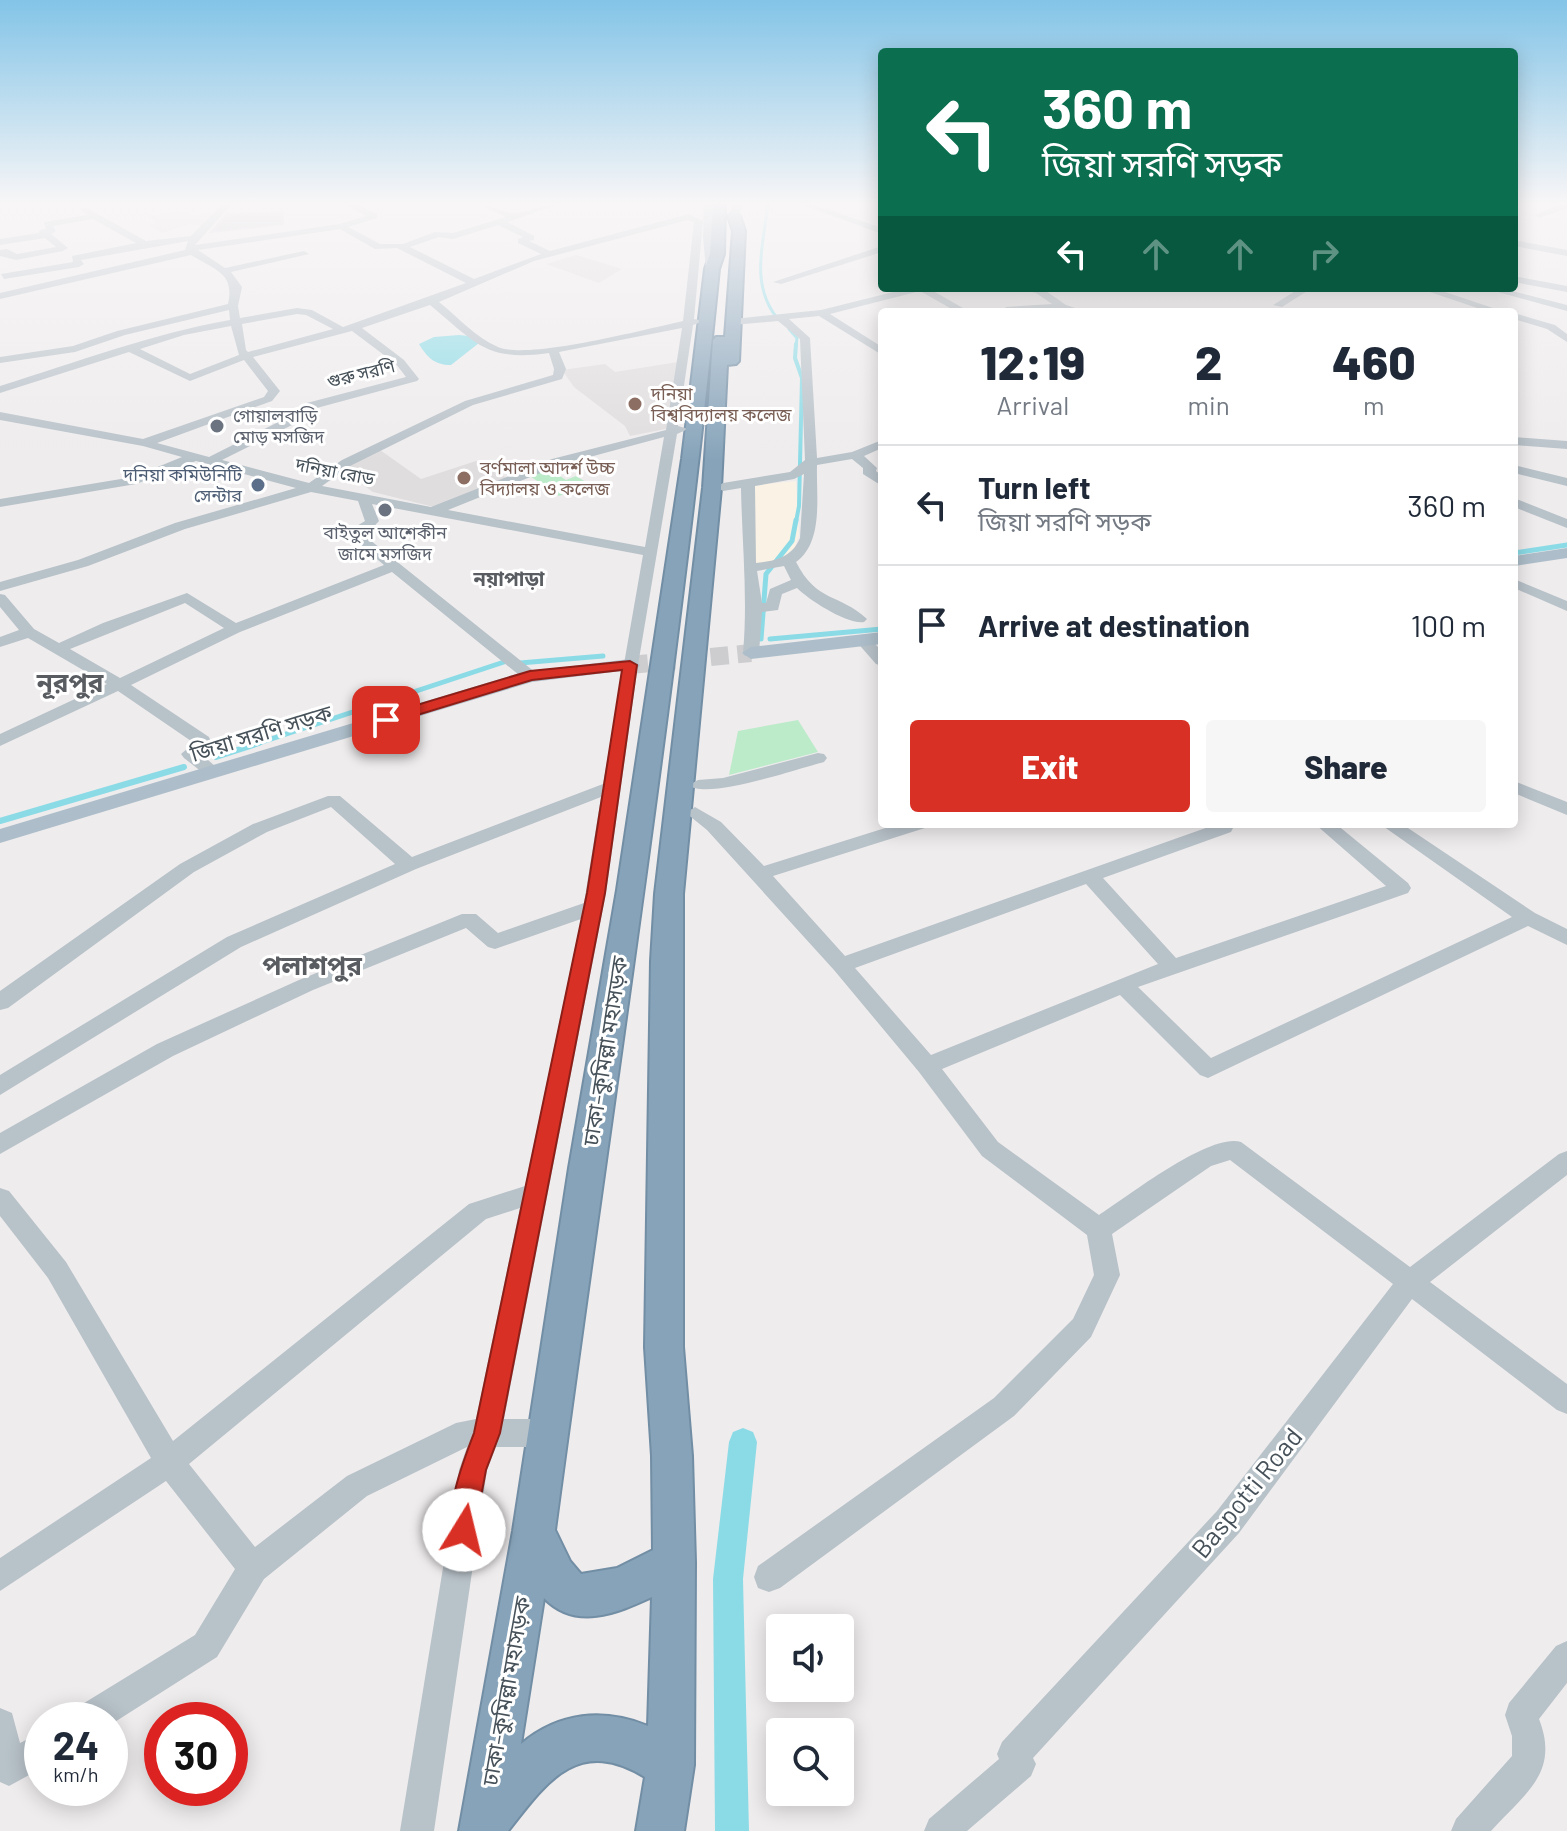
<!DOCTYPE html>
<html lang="en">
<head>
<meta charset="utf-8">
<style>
  :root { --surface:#fff; --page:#f6f6f7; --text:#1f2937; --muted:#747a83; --line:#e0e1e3; --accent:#d93025 }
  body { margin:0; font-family:Barlow,"Noto Sans Bengali",sans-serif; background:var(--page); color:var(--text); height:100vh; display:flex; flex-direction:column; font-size:30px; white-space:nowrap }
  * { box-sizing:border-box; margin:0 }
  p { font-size:26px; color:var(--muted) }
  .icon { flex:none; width:44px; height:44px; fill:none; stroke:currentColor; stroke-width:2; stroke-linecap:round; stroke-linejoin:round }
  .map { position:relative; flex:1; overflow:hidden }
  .sheet { position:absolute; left:878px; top:308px; width:640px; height:520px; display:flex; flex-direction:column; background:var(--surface); border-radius:8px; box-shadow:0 4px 20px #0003 }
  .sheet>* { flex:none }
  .guide { position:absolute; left:878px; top:48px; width:640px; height:244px; border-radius:8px; box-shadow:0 4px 20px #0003; background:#0b6e4f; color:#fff; overflow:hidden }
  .buttons { position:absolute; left:766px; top:1614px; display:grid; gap:16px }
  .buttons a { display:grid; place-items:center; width:88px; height:88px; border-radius:8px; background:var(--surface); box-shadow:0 4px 20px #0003; font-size:40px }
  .speed { position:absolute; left:24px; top:1702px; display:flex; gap:16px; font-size:40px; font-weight:700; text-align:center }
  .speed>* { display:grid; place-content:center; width:104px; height:104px; border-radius:50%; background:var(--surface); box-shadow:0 4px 20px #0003; line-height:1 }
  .speed small { font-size:20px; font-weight:400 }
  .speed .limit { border:12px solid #d22; background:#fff; color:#111 }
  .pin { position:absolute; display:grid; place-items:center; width:68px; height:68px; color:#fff; margin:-34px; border-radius:16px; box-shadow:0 4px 12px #0006 }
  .me { position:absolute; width:88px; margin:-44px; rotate:9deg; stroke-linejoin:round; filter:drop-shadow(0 0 6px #0008) }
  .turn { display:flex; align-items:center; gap:28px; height:168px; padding:0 32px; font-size:36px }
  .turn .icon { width:104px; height:104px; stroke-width:2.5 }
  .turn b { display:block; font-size:56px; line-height:68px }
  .lanes { display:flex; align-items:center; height:76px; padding:0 32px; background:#0003; justify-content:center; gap:40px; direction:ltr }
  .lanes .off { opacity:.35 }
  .eta { display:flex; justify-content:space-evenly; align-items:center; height:136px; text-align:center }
  .eta b { font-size:48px; font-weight:800; line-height:56px }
  .primary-button { display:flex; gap:16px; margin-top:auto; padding:16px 32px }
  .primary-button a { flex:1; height:92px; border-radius:8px; background:var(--accent); color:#fff; font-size:32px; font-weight:800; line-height:92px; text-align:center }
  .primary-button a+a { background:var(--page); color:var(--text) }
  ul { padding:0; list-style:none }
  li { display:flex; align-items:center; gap:24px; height:120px; padding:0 32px; border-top:2px solid var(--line) }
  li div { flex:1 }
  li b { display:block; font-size:30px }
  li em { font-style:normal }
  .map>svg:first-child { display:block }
  .commercial { fill:#faf2e5 }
  .education { fill:#e0ddde }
  .green { fill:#bcebca }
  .water { fill:#8bdbe6 }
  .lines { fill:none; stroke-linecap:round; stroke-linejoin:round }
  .stream-far3 { stroke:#8bdbe6; stroke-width:3 }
  .stream-far2 { stroke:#8bdbe6; stroke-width:4 }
  .stream-far1 { stroke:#8bdbe6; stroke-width:5 }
  .stream { stroke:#8bdbe6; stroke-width:6 }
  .canal { fill:#8bdbe6; fill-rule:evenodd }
  .building { fill:#c7cacf; stroke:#d1d3d8; stroke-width:2 }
  .major-tunnel { stroke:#cdcdcf; stroke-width:18; stroke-dasharray:18 9; stroke-linecap:butt }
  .highway-casing { stroke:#728ea5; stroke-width:4 }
  .minor { fill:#b8c2c9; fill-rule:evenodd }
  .major { fill:#adbeca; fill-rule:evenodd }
  .highway { fill:#86a3b9; fill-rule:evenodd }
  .route { fill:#d93025; stroke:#8d1f18; stroke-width:2 }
  .education-dot { fill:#8d6e63; stroke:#fff; stroke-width:3 }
  .worship-dot { fill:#6b7280; stroke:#fff; stroke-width:3 }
  .service-dot { fill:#5c6f8a; stroke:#fff; stroke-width:3 }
  .labels { text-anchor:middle; stroke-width:6; stroke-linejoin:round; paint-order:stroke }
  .far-street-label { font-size:18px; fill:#465159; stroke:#fff }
  .far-education-label { font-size:18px; fill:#785e54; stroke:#fff; text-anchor:start }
  .far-worship-label { font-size:18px; fill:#5b616d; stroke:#fff; text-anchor:start }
  .far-service-label { font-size:18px; fill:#4e5e75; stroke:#fff; text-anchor:end }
  .far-neighbourhood-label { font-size:20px; font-weight:bold; fill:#595d61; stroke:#fff }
  .street-label { font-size:22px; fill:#465159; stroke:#fff }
  .quarter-label { font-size:26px; font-weight:bold; fill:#595d61; stroke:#fff }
  .near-street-label { font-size:26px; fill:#465159; stroke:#fff }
</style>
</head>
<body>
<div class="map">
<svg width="1567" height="1831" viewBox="0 0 1567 1831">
  <rect width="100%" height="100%" fill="#efeced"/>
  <!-- commercial -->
  <path class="commercial" d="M 796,481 L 799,535 L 792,556 L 784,563 L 746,566 L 749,486 Z"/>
  <!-- education -->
  <g class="education">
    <path d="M 178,211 L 192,215 L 217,213 L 205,226 L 191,224 L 162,233 L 148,225 L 156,223 L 148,216 Z"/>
    <path d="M 576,255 L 622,269 L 599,283 L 546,264 Z"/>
    <path d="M 678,362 L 671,428 L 630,436 L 625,426 L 574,387 L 562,370 L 605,364 L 615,372 Z"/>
    <path d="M 380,450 L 421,479 L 476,461 L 507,478 L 434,507 L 373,492 L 340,469 Z"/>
  </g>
  <!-- green -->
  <g class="green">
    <path d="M 546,467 L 566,480 L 576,476 L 591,485 L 559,496 L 527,474 Z"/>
    <path d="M 798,720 L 818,752 L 729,775 L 738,731 Z"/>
  </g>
  <!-- water -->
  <path class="water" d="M 459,335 L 469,336 L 479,343 L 451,365 C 434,365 427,357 419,344 L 434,337 Z"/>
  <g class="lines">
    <!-- stream-far3 -->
    <g class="stream-far3">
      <path d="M 768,205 C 763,244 750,286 778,319"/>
      <path d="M 789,329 L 797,338 L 796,346"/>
    </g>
    <!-- stream-far2 -->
    <path class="stream-far2" d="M 796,522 L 799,506 L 802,378 L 795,358 L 796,344"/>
    <!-- stream-far1 -->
    <g class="stream-far1">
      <path d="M 1514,553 L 1567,545"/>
      <path d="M 761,639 L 766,574 L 792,541 L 796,520"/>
      <path d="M 770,639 L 882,629"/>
      <path d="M 520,663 L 603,656"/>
      <path d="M 253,745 L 504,662"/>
    </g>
    <!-- stream -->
    <g class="stream">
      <path d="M 216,757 L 259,743"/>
      <path d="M 0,821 L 184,767"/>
    </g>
    <!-- canal -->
    <path class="canal" d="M 743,1428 L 753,1432 L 757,1442 L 743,1579 L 749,1831 L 715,1831 L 713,1579 L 729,1442 L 733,1432 Z"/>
  </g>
  <!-- building -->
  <path class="building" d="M 283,213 L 283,224 L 211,232 L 227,214 Z"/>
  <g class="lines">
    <!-- major-tunnel -->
    <path class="major-tunnel" d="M 630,665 L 751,653"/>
    <!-- highway casing -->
    <g class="highway-casing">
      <path id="highway" d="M 713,205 L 725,205 L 724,254 L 719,269 C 677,691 611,1110 555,1530 L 570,1561 L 581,1574 L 617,1568 L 653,1550 L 652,1456 L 645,1347 L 651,961 L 655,894 L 703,488 L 713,340 L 716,337 L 725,337 L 733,231 L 728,216 L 734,212 L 740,216 L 745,231 L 739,361 L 736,364 L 727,365 L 721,488 L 683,894 L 683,1347 L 692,1456 L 695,1562 L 694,1765 L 684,1831 L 636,1831 L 645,1777 C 578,1736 547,1781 508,1831 L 459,1831 L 513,1531 L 569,1168 L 617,890 L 682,459 L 705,269 L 710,254 ZM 652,1597 L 648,1726 C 603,1708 559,1712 521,1744 L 544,1598 C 576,1631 617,1613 652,1597 Z"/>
    </g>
    <!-- minor -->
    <g class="minor">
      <path d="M 222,205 L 231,205 L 195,245 L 340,224 L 366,216 L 347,205 L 358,205 L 377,214 L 377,218 L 348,227 L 380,244 L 403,244 L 435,232 L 453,233 L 506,217 L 481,205 C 493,205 507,215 518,213 C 532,211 542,205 556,205 L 507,222 L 534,236 L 534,240 L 529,241 L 550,251 L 689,214 L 703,221 L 694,319 L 704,321 L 693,325 L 678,426 L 688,429 L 677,434 L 638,665 L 606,893 L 504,1419 L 549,1419 L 559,1423 L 563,1433 L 559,1443 L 549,1447 L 496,1447 L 487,1470 L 434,1831 L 400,1831 L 459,1470 L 467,1447 L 367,1496 L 264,1579 L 217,1657 L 110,1725 L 110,1720 L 72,1720 L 76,1708 L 195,1635 L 235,1569 L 166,1481 L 0,1591 L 0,1558 L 151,1458 L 48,1278 L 0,1216 L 0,1188 L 9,1191 L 66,1262 L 173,1441 L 469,1204 L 525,1186 L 581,919 L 495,949 L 488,947 L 466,928 L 313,990 L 173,1056 L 0,1154 L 0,1133 L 157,1044 L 299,980 L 462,914 L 476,914 L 498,933 L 584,903 L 601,797 L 416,869 L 241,947 L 0,1095 L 0,1075 L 227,937 L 395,864 L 331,807 L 267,832 L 194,872 L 8,1008 L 0,1010 L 0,991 L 180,864 L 253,824 L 328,796 L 340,796 L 412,857 L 603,784 L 643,555 L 372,504 L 379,521 L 365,536 L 536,673 L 536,679 L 524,679 L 392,572 L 240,632 L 131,685 L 209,737 L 212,745 L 201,754 L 222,772 L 219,776 L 207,776 L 184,758 L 181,754 L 194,743 L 118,691 L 0,746 L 0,734 L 107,684 L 28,638 L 0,647 L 0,637 L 19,630 L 0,607 L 0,594 L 5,595 L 34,629 L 59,643 L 103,623 L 187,593 L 236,623 L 384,565 L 352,538 L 352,529 L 365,521 L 358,501 L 311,492 L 185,529 L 88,566 L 0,591 L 0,582 L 78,560 L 175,523 L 296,488 L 196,461 L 136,484 L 0,507 L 0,499 L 133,477 L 182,457 L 143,446 L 0,420 L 0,412 L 143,439 L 264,397 L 268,391 L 244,360 L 190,381 L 129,352 L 0,393 L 0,386 C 77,362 151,334 230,320 L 229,310 L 125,335 L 75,352 L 0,363 L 0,357 L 73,346 L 117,331 L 228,304 C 235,273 215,270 191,255 L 0,299 L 0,293 L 185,250 L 188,241 L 81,260 L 84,264 L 79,267 L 4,279 L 1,274 L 73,262 L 72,256 L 136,243 L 93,219 L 53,226 L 56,231 L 51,234 L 68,248 L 63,251 L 16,260 L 0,256 L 0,250 L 7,249 L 17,254 L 56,247 L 45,238 L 0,245 L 0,239 L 39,233 L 40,230 L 46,229 L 44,222 L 87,215 L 81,210 L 85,207 L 146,241 L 191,236 ZM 688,220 L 694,222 L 683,321 C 646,329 529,360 498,347 C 476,338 458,317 439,302 L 534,261 ZM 498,225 L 523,237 L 518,239 L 518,243 L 541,254 L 474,279 L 410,247 L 439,237 L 453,239 ZM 340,229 L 375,249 L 397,248 L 466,283 L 343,327 L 312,310 L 297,308 L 240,318 L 238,306 L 242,287 L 231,272 L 309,254 L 304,251 L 225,268 L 198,250 ZM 430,305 C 476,343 486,362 549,353 L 554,369 L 553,375 L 465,401 L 342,460 L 309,483 L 222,460 L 312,415 L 313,409 L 417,381 L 419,379 L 404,360 L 362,328 ZM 297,314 L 306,315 L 333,329 L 248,352 L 246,350 L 242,324 ZM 231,326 L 239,355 L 190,374 L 140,349 L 184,335 ZM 682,328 L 666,430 L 552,459 L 431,507 L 322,486 L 350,466 L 473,405 L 562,379 L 566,369 L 559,352 ZM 352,331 L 396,364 L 406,377 L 303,404 L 302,410 L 209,457 L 157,443 L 272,401 L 280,391 L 253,357 ZM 664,437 L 645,547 L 448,510 L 560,465 ZM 185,603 L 224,628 L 120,678 L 70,649 ZM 520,1208 L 476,1419 L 456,1423 L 347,1476 L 255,1547 L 189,1464 L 486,1219 Z"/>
      <path d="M 803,205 L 815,205 L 882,228 L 882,234 Z"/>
      <path d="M 1559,205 L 1567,205 L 1567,208 L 1539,218 L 1535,215 Z"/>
      <path d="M 1514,240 L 1567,250 L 1567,256 L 1514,246 Z"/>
      <path d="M 882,246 L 882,252 L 781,284 L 773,282 Z"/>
      <path d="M 1514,276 L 1567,286 L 1567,292 L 1514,282 Z"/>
      <path d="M 909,288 L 928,288 L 970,312 L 957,312 L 920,291 L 830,314 L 882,347 L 882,355 L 819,316 L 789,319 L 810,338 L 817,458 L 852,452 L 882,440 L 882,448 L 864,456 L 877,468 L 876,471 L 882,476 L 882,486 L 863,474 L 863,468 L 852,459 L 817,465 C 816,496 824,542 796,562 C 817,603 839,593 867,619 L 864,622 C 848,625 809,600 797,588 L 782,594 L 778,610 L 762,612 L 759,653 L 757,656 L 745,656 L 743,653 C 748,598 742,543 741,488 L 723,491 L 716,487 L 723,483 L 790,472 L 805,460 L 800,339 L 778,321 L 733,325 L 728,322 L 733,319 L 821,310 ZM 804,474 L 800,538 C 792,557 776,561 756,563 L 755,486 L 794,479 ZM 784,566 L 791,580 L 770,589 L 766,603 L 762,603 L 757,571 Z"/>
      <path d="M 1016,288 L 1043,289 L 1066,305 L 1087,312 L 1002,312 L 1006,307 L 1052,304 L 1036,293 Z"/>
      <path d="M 1300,288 L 1312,288 L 1282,307 L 1273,305 Z"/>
      <path d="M 1418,288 L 1433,288 L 1505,312 L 1489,312 Z"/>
      <path d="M 1483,288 L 1500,288 L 1567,305 L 1567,311 Z"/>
      <path d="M 1514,313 L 1555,325 L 1567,334 L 1567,342 L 1547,329 L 1514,319 Z"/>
      <path d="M 1514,437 L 1567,441 L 1567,449 L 1514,445 Z"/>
      <path d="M 1514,465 L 1567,478 L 1567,486 L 1514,473 Z"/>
      <path d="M 1514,498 L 1567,519 L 1567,528 L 1514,507 Z"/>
      <path d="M 1514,579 L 1567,601 L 1567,611 L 1514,588 Z"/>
      <path d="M 863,635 L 868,637 L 882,651 L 882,666 L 876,664 L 855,640 Z"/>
      <path d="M 818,753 L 824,754 L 827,758 L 824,762 C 800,768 705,801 689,785 L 698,780 L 723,778 Z"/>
      <path d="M 1514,781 L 1567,802 L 1567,815 L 1514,793 Z"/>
      <path d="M 695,807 L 721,822 L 764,866 L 898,824 L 927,824 L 925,828 L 773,876 L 845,956 L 1217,824 L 1231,824 L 1233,828 L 1231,832 L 1103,878 L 1176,958 L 1386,886 L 1315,824 L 1336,824 L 1408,883 L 1411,888 L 1408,893 L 1138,987 L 1211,1058 L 1512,917 L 1380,824 L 1402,824 L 1535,913 L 1567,929 L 1567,945 L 1528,926 L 1208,1078 L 1200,1075 L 1120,995 L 942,1069 L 998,1142 L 1099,1215 C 1127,1197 1210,1132 1241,1142 L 1410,1267 L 1559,1154 L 1567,1151 L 1567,1175 L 1430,1282 L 1567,1384 L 1567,1414 L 1557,1410 L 1412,1299 L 1239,1533 L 1033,1758 L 1036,1764 L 1031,1776 L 967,1831 L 924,1831 L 929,1819 L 999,1759 L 997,1754 L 1002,1742 L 1217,1511 L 1393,1284 L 1230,1160 L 1211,1166 L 1112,1234 L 1120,1275 L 1091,1337 L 1014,1416 L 780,1588 L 769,1592 L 758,1588 L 754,1577 L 758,1566 L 994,1398 L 1073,1319 L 1094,1275 L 1087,1235 L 982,1156 L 919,1072 L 834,970 L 707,830 L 686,813 ZM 1086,884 L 1158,964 L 931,1055 L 855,968 Z"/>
      <path d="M 1567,1641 L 1567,1683 L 1539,1719 C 1560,1773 1525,1793 1491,1831 L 1451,1831 L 1456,1819 L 1512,1756 L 1512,1736 L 1505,1715 L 1509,1703 L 1556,1646 Z"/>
      <path d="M 0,1708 L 12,1713 L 20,1743 L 42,1732 L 42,1768 L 9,1786 L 0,1782 Z"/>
    </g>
    <!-- major -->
    <g class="major">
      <path d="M 704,205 L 714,205 L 713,237 L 718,269 L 712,272 L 706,269 L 703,237 Z"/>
      <path d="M 733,205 L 743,205 L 739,214 L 730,212 Z"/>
      <path d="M 1567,548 L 1567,558 L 1514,566 L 1514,556 Z"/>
      <path d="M 882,632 L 882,644 L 751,659 L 742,653 L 751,647 Z"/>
      <path d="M 630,659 L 640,665 L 637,669 L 532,682 L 0,843 L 0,829 L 523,672 Z"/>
    </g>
    <!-- highway -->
    <use href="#highway" class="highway"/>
  </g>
  <!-- sky -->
  <linearGradient id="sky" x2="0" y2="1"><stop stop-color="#83c4e7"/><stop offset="0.44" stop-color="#f8f6f7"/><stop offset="1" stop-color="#f8f6f7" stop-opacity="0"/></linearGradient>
  <rect width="1567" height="461" fill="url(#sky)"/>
  <!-- route -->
  <path class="route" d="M 630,661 L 637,665 L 605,893 L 500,1433 L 486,1470 L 473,1540 L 464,1544 L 454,1540 C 443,1513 464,1459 474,1433 L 587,893 L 622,670 L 532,680 L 391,723 L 386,724 L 378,720 L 380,716 L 530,671 Z"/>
  <!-- markers -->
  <g class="education-dot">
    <circle cx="635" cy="404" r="8"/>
    <circle cx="464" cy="478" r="8"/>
  </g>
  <g class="worship-dot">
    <circle cx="217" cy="426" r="8"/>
    <circle cx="385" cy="510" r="8"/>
  </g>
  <circle class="service-dot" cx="258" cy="485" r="8"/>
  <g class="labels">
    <!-- far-street labels -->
    <g class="far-street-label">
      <text transform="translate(361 374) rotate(-14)" y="6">গুরু সরণি</text>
      <text transform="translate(335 472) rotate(11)" y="6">দনিয়া রোড</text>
    </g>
    <!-- far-education labels -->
    <g class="far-education-label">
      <text x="651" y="400">দনিয়া<tspan x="651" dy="21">বিশ্ববিদ্যালয় কলেজ</tspan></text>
      <text x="480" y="474">বর্ণমালা আদর্শ উচ্চ<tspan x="480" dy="21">বিদ্যালয় ও কলেজ</tspan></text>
    </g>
    <!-- far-worship labels -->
    <g class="far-worship-label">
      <text x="233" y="422">গোয়ালবাড়ি<tspan x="233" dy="21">মোড় মসজিদ</tspan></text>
      <text x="385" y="539" text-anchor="middle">বাইতুল আশেকীন<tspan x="385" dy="21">জামে মসজিদ</tspan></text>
    </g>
    <!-- far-service labels -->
    <g class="far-service-label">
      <text x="242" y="481">দনিয়া কমিউনিটি<tspan x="242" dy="21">সেন্টার</tspan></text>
    </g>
    <!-- far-neighbourhood labels -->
    <g class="far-neighbourhood-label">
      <text x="509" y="586">নয়াপাড়া</text>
    </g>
    <!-- street labels -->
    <g class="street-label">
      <text transform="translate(261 733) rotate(-17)" y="8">জিয়া সরণি সড়ক</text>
      <text transform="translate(605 1051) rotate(-81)" y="8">ঢাকা–কুমিল্লা মহাসড়ক</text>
      <text transform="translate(506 1691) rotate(-80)" y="8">ঢাকা–কুমিল্লা মহাসড়ক</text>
    </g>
    <!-- quarter labels -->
    <g class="quarter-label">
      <text x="70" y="692">নূরপুর</text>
      <text x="312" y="975">পলাশপুর</text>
    </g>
    <!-- near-street labels -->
    <g class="near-street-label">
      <text transform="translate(1247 1493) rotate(-51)" y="9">Baspotti Road</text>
    </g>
  </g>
</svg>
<div class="buttons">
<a><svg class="icon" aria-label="sound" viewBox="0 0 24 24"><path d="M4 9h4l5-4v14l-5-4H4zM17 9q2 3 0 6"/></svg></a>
<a><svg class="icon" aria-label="search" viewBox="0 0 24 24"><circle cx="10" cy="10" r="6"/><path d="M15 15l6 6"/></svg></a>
</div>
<div class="speed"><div>24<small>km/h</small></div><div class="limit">30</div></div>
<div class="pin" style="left:386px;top:720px;background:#d93025"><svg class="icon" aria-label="arrive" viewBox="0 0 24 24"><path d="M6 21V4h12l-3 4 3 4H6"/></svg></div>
<svg class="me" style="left:464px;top:1530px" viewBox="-20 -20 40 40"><circle r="19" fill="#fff"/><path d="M0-13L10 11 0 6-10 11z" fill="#d93025"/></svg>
<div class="guide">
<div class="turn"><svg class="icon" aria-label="left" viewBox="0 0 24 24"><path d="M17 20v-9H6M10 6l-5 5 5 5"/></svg><div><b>360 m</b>জিয়া সরণি সড়ক</div></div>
<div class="lanes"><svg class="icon" aria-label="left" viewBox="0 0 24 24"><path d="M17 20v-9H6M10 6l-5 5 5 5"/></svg><svg class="icon off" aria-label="ahead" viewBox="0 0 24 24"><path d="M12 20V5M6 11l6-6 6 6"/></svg><svg class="icon off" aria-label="ahead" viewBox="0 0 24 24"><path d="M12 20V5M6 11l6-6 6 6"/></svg><svg class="icon off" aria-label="right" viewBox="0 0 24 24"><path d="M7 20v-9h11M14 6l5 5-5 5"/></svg></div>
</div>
<section class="sheet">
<div class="eta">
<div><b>12:19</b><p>Arrival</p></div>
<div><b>2</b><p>min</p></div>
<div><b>460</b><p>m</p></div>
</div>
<ul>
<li><svg class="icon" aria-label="left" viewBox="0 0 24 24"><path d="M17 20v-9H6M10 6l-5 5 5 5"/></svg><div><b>Turn left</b><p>জিয়া সরণি সড়ক</p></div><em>360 m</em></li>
<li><svg class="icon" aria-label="arrive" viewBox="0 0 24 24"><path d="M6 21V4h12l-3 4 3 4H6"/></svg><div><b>Arrive at destination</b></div><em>100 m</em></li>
</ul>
<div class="primary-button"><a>Exit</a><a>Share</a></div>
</section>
</div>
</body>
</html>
